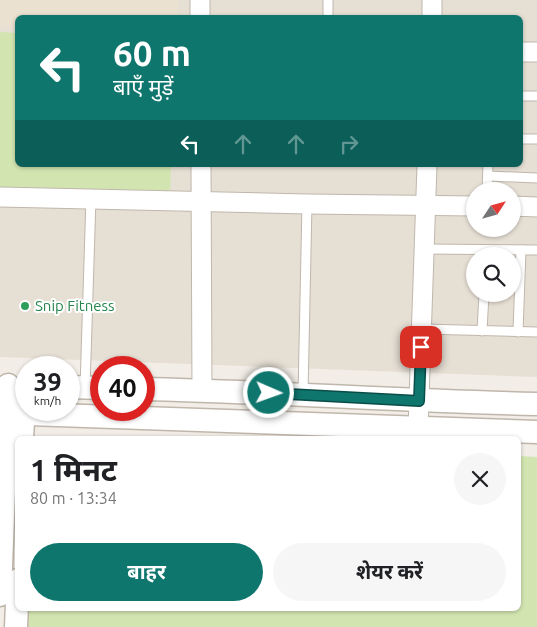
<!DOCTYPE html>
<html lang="hi">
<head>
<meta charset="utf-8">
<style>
  :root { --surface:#fff; --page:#f6f6f6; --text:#202124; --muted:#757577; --accent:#0f766e }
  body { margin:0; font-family:Ubuntu,"Noto Sans Devanagari",sans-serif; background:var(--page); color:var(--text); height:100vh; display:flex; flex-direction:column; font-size:19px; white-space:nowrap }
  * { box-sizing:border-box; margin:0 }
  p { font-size:16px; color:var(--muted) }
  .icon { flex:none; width:28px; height:28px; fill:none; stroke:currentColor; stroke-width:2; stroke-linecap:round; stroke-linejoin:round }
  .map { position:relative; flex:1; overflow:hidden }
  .sheet { position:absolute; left:15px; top:436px; width:506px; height:175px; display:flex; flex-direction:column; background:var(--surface); border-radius:8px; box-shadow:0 1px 4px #0004 }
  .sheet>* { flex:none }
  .banner { position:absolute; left:15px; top:15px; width:508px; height:152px; border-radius:8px; box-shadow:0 1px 4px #0004; background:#0f766e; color:#fff; overflow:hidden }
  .needle { width:32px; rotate:54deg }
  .tools { position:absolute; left:466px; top:182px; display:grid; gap:10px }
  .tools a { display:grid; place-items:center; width:55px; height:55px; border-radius:50%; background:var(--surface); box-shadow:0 1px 4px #0004; font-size:25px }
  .speed { position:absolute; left:15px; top:356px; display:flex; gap:10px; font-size:25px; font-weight:700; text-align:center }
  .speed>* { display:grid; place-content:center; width:65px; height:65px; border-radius:50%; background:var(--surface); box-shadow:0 1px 4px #0004; line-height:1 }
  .speed small { font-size:12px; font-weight:400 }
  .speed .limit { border:8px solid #d22; background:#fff; color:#111 }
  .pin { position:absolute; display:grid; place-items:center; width:42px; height:42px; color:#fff; margin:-21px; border-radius:10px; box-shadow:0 2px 8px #0006 }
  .me { position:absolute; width:55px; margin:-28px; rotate:92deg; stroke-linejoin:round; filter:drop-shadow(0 0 4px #0008) }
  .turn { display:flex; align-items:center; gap:18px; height:105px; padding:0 15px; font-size:22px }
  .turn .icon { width:65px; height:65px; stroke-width:2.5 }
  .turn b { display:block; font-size:35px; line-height:42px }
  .lanes { display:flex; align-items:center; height:48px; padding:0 15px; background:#0003; justify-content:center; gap:25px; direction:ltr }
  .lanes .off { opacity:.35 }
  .round { display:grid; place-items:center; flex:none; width:52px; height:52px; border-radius:26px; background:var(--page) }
  .summary { display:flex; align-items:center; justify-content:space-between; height:85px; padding:0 15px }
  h1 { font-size:30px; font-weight:700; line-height:38px }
  .button { display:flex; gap:10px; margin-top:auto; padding:10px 15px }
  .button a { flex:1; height:58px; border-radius:30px; background:var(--accent); color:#fff; font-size:20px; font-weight:700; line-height:58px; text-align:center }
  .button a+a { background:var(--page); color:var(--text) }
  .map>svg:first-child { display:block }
  .residential { fill:#e6dfd4; fill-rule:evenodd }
  .education { fill:#ebe1d0 }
  .green { fill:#d2e5b0 }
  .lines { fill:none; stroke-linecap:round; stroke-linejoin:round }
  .service-casing { stroke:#c0b7ac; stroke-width:11 }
  .minor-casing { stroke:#c0b7ac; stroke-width:21 }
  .tertiary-casing { stroke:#c0b7ac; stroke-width:25 }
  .service { stroke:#fff; stroke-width:9 }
  .minor { stroke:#fff; stroke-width:19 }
  .tertiary { stroke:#fff; stroke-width:22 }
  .route-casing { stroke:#0a4d48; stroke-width:12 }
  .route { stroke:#0f766e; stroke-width:9 }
  .leisure-dot { fill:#2e9e5b; stroke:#fff; stroke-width:2 }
  .labels { text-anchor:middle; stroke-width:4; stroke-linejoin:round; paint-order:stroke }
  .leisure-label { font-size:15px; fill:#27864d; stroke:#fff; text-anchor:start }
</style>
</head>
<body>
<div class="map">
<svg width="537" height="627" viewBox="0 0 537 627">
  <rect width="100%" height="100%" fill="#f2ede6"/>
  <!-- residential -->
  <path class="residential" d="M 0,0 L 537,0 L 537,377 L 0,357 ZM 18,18 L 520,18 L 520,165 L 18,165 ZM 475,191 L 512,191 L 512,229 L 475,229 ZM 475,256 L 512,256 L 512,294 L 475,294 Z"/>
  <!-- education -->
  <path class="education" d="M 0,0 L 178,0 L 177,17 L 18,18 L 17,28 L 0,27 Z"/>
  <!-- green -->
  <g class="green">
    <path d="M 0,32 L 17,33 L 18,165 L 171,165 L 170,193 L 0,187 Z"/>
    <path d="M 519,456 L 537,457 L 537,627 L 20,627 L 21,609 L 519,609 Z"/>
  </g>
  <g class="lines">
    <!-- service casing -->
    <g class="service-casing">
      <g id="service">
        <path d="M 328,18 L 328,0"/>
        <path d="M 520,96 L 537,96"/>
        <path d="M 520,139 L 537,139"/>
        <path d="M 488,176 L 537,178"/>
        <path d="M 487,191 L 488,165"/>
        <path d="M 424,249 L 537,250"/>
        <path d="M 422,329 L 537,332"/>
        <path d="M 482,331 L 484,294"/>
        <path d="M 518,332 L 521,250"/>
        <path d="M 85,388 L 91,198"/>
        <path d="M 303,394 L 307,204"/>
      </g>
    </g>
    <!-- minor casing -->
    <g class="minor-casing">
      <g id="minor">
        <path d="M 200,0 L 200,18"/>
        <path d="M 432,18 L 432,0"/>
        <path d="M 520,52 L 537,52"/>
        <path d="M 201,165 L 202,390"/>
        <path d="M 0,197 L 307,204 L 475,206"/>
        <path d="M 512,206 L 537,207"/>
        <path d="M 418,429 L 427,165"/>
      </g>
    </g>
    <!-- tertiary casing -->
    <g class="tertiary-casing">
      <g id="tertiary">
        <path d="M 69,387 L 101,388"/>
        <path d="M 144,389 C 275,392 406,401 537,404"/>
        <path d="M 0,413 L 537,432"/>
        <path d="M 22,439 L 25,386"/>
        <path d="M 0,595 L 8,385"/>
        <path d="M 16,627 L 18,580"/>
      </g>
    </g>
    <!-- service -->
    <use href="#service" class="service"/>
    <!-- minor -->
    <use href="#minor" class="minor"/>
    <!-- tertiary -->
    <use href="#tertiary" class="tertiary"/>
  </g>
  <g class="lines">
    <!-- route casing -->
    <g class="route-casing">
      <path id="route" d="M 269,393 L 419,401 L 421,347"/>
    </g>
    <!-- route -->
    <use href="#route" class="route"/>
  </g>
  <!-- markers -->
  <circle class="leisure-dot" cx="25" cy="306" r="5"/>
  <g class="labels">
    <!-- leisure labels -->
    <g class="leisure-label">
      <text x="35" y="311">Snip Fitness</text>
    </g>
  </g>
</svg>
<div class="tools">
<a><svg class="needle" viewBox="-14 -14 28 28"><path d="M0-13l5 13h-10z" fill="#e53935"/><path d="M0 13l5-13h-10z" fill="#757577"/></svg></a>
<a><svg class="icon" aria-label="search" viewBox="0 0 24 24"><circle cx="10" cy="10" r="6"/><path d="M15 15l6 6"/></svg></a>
</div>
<div class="speed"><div>39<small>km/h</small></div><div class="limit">40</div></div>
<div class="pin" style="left:421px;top:347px;background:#d93025"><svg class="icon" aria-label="arrive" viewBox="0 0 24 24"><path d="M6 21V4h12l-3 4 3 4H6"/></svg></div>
<svg class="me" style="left:269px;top:393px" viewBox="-20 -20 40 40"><circle r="17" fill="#0f766e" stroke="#fff" stroke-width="3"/><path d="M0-11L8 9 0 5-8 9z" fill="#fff"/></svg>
<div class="banner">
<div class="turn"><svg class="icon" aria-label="left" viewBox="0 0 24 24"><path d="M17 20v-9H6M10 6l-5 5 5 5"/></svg><div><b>60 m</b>बाएँ मुड़ें</div></div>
<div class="lanes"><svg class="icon" aria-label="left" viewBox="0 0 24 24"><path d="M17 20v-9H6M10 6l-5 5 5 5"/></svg><svg class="icon off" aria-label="ahead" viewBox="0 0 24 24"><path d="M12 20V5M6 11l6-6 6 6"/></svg><svg class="icon off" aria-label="ahead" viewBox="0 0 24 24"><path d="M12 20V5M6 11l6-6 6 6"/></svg><svg class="icon off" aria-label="right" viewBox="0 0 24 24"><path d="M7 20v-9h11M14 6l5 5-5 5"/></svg></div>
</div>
<section class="sheet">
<div class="summary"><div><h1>1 मिनट</h1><p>80 m · 13:34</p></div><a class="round"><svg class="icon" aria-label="close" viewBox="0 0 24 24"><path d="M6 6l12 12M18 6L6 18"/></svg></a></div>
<div class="button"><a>बाहर</a><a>शेयर करें</a></div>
</section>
</div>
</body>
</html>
